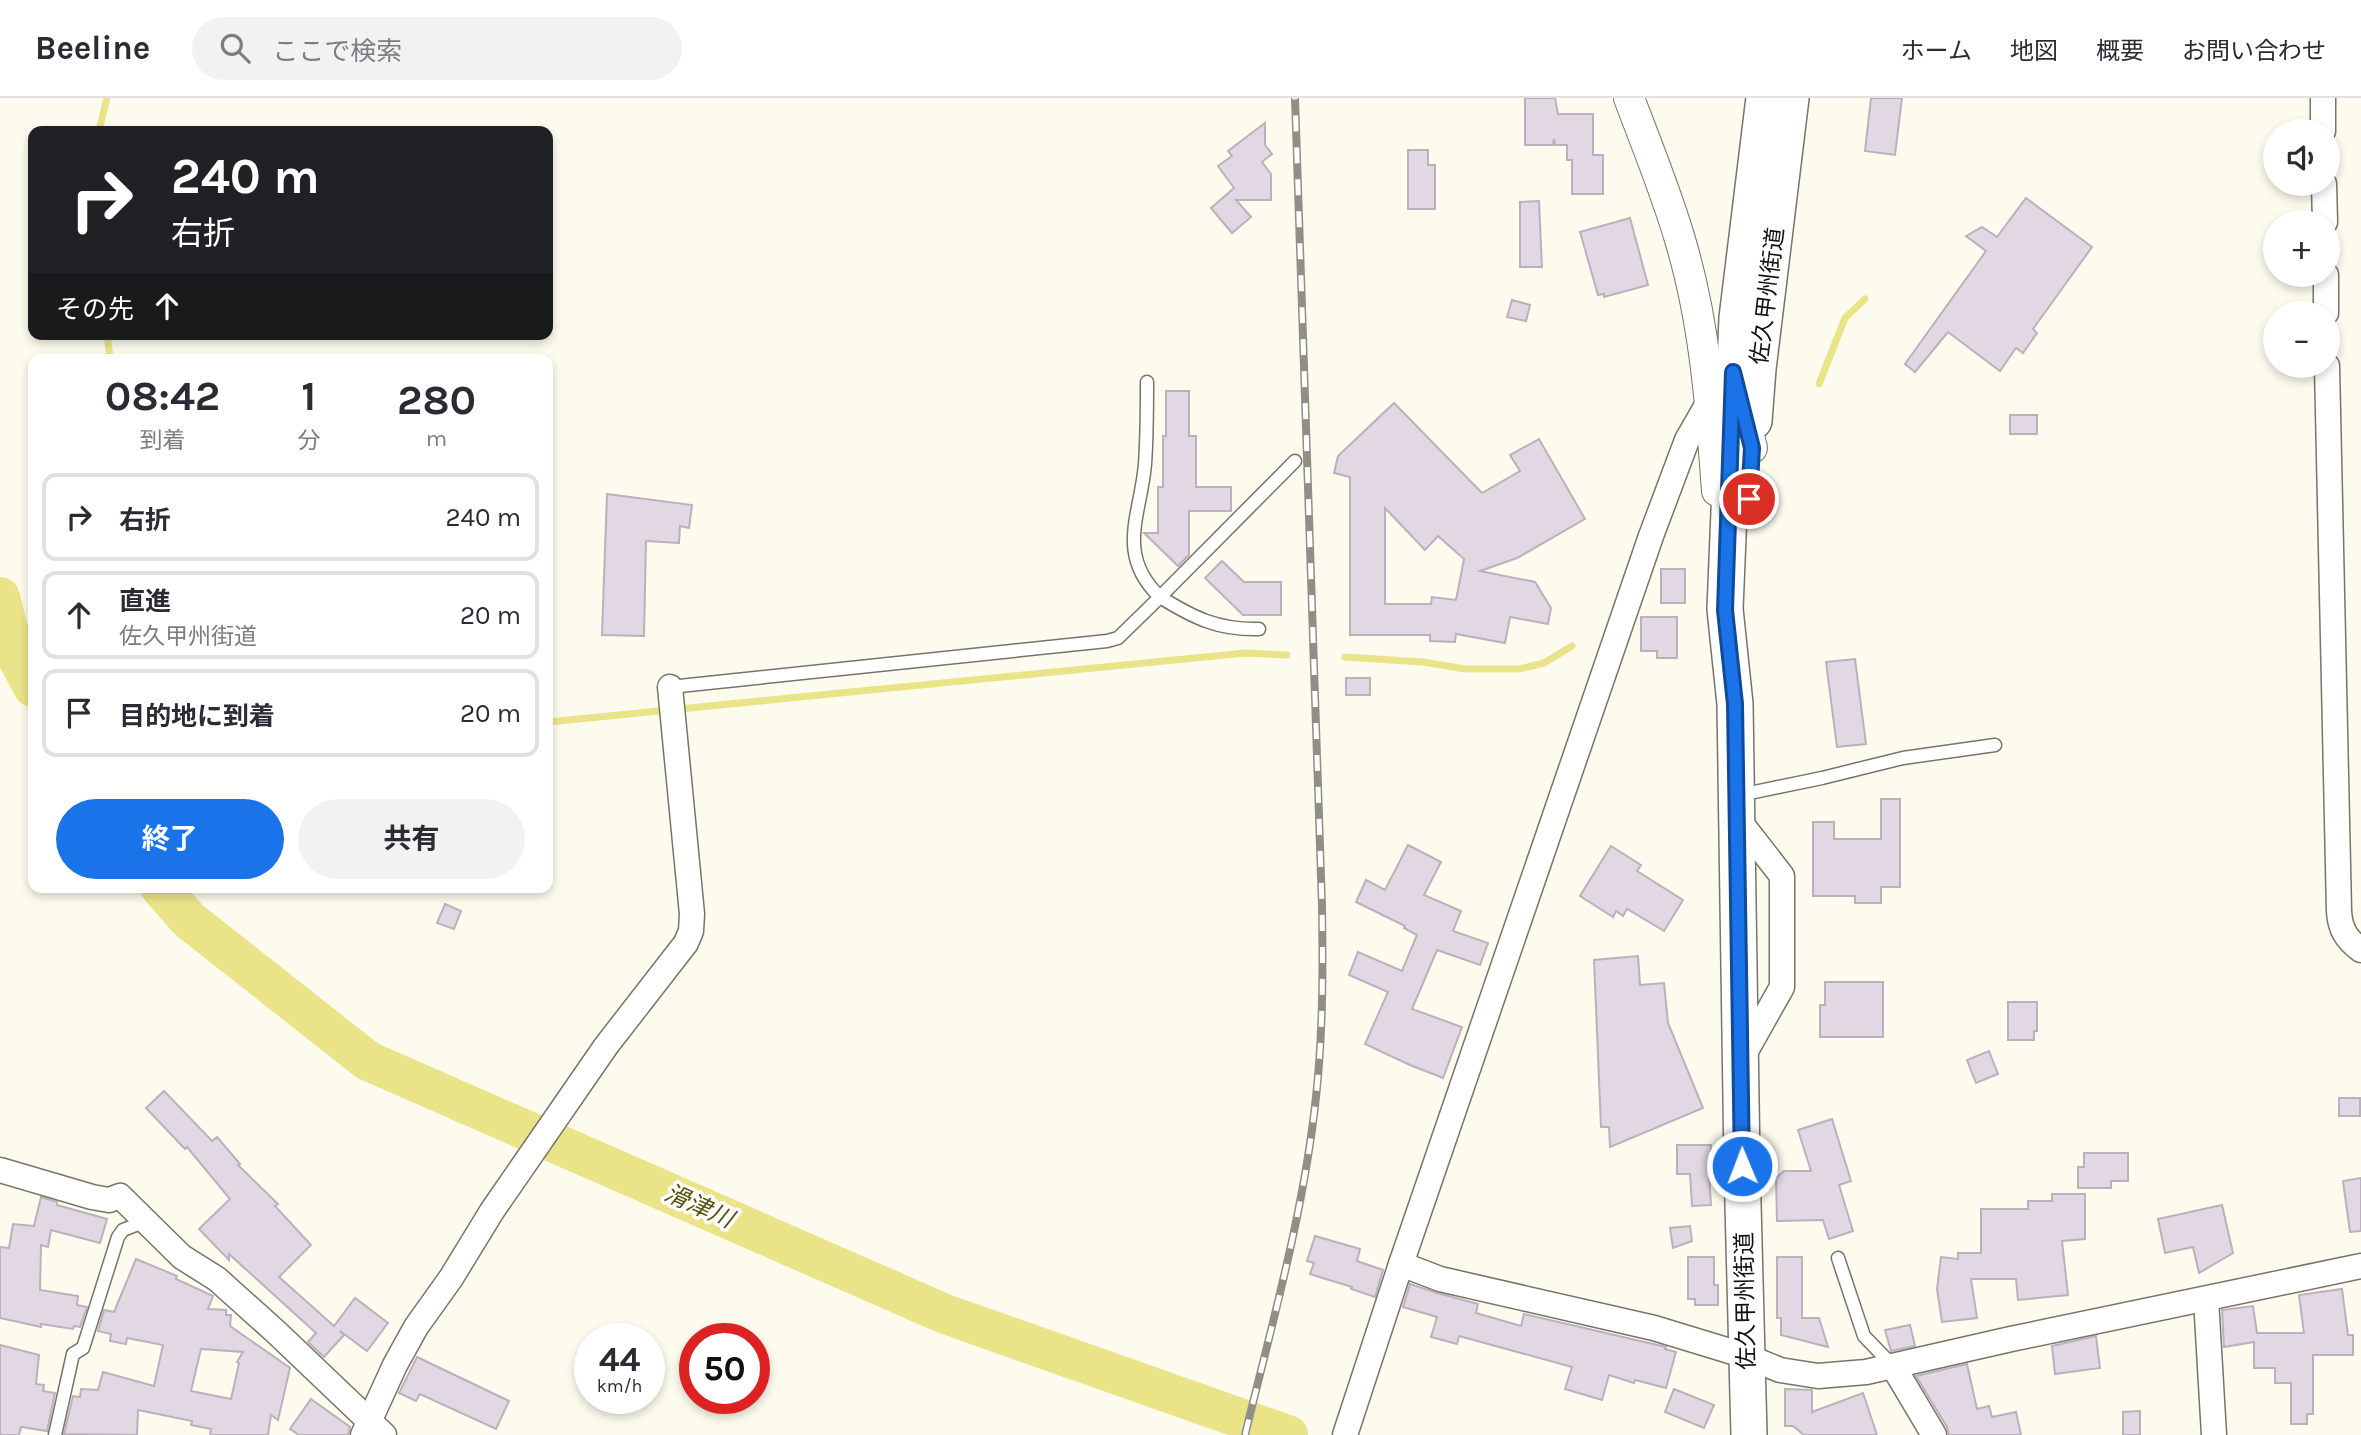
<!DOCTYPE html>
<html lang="ja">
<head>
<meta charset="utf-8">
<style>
  :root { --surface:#fff; --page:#f2f2f3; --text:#2b2b33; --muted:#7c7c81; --line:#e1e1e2; --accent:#1a73e8 }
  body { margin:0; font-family:Karla,"Noto Sans JP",sans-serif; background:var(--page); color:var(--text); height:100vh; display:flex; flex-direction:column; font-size:26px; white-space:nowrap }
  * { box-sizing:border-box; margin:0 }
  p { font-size:23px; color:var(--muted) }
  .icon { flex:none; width:38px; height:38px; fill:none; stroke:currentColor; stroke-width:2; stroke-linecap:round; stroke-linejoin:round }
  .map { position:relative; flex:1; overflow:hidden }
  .drawer { position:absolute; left:28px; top:256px; width:525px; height:539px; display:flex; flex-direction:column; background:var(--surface); border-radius:14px; box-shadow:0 4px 10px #0003 }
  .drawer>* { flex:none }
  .hud { position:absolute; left:28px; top:28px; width:525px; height:214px; border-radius:14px; box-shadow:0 4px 10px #0003; background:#202124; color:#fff; overflow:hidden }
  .tools { position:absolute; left:2263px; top:21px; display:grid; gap:14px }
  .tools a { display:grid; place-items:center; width:77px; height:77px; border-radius:50%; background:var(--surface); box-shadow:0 4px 10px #0003; font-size:35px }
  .speed { position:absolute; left:574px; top:1225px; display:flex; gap:14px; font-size:35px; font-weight:700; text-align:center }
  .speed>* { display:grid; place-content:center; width:91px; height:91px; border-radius:50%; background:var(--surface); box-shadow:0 4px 10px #0003; line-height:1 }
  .speed small { font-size:18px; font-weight:400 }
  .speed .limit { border:10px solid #d22; background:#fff; color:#111 }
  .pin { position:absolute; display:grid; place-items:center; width:60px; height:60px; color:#fff; margin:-30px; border:4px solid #fff; border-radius:50%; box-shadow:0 2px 7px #0007 }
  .me { position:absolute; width:77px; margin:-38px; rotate:359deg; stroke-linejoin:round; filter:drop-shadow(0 0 5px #0008) }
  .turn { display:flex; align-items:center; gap:24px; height:147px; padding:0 28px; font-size:32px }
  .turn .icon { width:91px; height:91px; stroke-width:2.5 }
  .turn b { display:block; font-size:49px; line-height:60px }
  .then { display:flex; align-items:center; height:66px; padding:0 28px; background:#0003; gap:14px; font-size:26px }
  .eta { display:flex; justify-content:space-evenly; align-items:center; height:119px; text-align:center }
  .eta b { font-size:42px; font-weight:700; line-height:49px }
  .action { display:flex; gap:14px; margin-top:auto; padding:14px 28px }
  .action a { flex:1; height:80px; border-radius:42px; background:var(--accent); color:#fff; font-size:28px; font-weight:700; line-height:80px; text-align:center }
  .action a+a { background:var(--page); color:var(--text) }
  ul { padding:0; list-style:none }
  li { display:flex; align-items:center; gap:21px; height:88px; margin:0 14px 10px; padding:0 14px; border:4px solid var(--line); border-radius:14px }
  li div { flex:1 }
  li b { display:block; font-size:26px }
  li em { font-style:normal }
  header { display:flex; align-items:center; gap:42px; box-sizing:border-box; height:98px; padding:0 35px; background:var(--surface); border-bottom:2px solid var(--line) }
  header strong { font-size:33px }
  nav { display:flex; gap:38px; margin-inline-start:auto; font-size:24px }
  .search { width:490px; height:63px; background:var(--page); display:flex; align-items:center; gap:18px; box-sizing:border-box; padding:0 24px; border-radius:38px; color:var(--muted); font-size:26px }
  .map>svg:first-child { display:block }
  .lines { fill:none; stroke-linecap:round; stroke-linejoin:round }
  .stream { stroke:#eae388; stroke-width:7 }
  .river { stroke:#eae388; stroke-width:40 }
  .building { fill:#e1d8e3; stroke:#bab1bc; stroke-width:2; fill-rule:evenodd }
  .service-casing { stroke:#757569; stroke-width:15 }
  .minor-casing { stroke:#757569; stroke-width:27 }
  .tertiary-casing { stroke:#757569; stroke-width:32 }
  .secondary-casing { stroke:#757569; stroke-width:38 }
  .service { stroke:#fff; stroke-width:12 }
  .minor { stroke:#fff; stroke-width:24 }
  .tertiary { stroke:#fff; stroke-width:30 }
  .secondary { stroke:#fff; stroke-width:35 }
  .rail-casing { stroke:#908f86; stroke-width:8 }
  .rail { stroke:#fff; stroke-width:5; stroke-dasharray:16; stroke-linecap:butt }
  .route-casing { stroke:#114b97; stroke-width:18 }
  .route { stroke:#1a73e8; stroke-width:12 }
  .labels { text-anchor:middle; stroke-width:7; stroke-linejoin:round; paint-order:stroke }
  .street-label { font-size:23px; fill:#12120e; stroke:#fff }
  .water-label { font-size:24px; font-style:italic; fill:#565009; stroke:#fff }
</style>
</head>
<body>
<header>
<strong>Beeline</strong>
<div class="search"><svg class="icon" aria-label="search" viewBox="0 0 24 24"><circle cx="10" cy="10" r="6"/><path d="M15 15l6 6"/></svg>ここで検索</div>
<nav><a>ホーム</a><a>地図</a><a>概要</a><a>お問い合わせ</a></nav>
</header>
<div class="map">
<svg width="2361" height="1337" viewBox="0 0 2361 1337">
  <rect width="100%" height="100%" fill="#fcfbee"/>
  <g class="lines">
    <!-- stream -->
    <g class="stream">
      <path d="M 99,33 L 107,0"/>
      <path d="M 107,236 L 110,261"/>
      <path d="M 1819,286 L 1845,220 L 1865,201"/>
      <path d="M 1345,559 L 1423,564 L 1465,571 L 1519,571 L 1544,565 L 1572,548"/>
      <path d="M 548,624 L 1245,555 L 1287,557"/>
    </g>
    <!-- river -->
    <g class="river">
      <path d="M 0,499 L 13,551 L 33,589"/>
      <path d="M 160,789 L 189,822 L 368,963 L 945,1216 L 1288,1337"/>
    </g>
  </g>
  <!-- building -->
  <g class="building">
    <path d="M 1525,0 L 1555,0 L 1558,16 L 1593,16 L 1593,57 L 1603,57 L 1603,96 L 1572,96 L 1572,62 L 1567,62 L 1567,47 L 1555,47 L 1554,41 L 1553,47 L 1525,47 Z"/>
    <path d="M 1871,0 L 1902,0 L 1895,57 L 1865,53 Z"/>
    <path d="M 1265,25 L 1265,47 L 1272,56 L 1262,64 L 1271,76 L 1271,102 L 1236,102 L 1251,119 L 1232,135 L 1211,110 L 1234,90 L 1218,68 L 1232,58 L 1228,53 Z"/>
    <path d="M 1408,52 L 1428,52 L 1428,67 L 1435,67 L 1435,111 L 1408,111 Z"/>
    <path d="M 2026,100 L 2092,149 L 2033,231 L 2037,235 L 2023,255 L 2016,250 L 2000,273 L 1948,234 L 1915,274 L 1905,266 L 1986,153 L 1966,138 L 1982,129 L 1997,139 Z"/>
    <path d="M 1539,103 L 1542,169 L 1520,169 L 1520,104 Z"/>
    <path d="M 1630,120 L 1648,187 L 1604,199 L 1604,196 L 1598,197 L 1580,134 Z"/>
    <path d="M 1512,202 L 1530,207 L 1526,223 L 1507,219 Z"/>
    <path d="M 1166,293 L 1189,293 L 1189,338 L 1196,338 L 1196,389 L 1231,389 L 1231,413 L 1189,413 L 1189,457 L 1178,468 L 1144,435 L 1158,435 L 1158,389 L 1163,389 L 1163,338 L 1166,338 Z"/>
    <path d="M 1394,305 L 1482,395 L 1520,373 L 1510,357 L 1539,341 L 1585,421 L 1517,460 L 1480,473 L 1535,484 L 1551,510 L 1548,526 L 1510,519 L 1505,545 L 1456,536 L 1455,544 L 1430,543 L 1430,537 L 1350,537 L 1350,379 L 1334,375 L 1338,358 ZM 1385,410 L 1425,452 L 1438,438 L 1464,461 L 1456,502 L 1432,499 L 1431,506 L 1385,506 Z"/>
    <rect x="2010" y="317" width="27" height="19"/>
    <path d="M 607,396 L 692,407 L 689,430 L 680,428 L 679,445 L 646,443 L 644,538 L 602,537 Z"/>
    <path d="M 1222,463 L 1244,484 L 1281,484 L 1281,517 L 1243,517 L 1205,480 Z"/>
    <rect x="1661" y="471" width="24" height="34"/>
    <path d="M 1641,519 L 1677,519 L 1677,560 L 1657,560 L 1657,553 L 1641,553 Z"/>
    <path d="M 1855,561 L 1866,646 L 1837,649 L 1826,564 Z"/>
    <rect x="1346" y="580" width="24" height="17"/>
    <path d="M 1881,701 L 1900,701 L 1900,789 L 1881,789 L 1881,805 L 1855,805 L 1855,798 L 1813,798 L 1813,724 L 1834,724 L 1834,741 L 1881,741 Z"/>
    <path d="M 1408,747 L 1441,764 L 1424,797 L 1461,813 L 1453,833 L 1488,845 L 1480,867 L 1437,852 L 1412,911 L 1462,929 L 1443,980 L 1410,967 L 1365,946 L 1388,894 L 1349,877 L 1358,854 L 1402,873 L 1417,837 L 1404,830 L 1405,828 L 1356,804 L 1366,782 L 1385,792 Z"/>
    <path d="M 1611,748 L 1641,767 L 1637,773 L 1683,802 L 1664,833 L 1627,811 L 1623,818 L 1616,813 L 1613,819 L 1580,798 Z"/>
    <path d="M 445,806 L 461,813 L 454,831 L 437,825 Z"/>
    <path d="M 1638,858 L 1640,887 L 1664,885 L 1668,925 L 1703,1010 L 1610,1049 L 1609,1029 L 1601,1029 L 1594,862 Z"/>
    <path d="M 1825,884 L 1883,884 L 1883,939 L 1820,939 L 1820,907 L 1825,907 Z"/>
    <path d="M 2008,904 L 2037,904 L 2037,933 L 2034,933 L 2034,942 L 2008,942 Z"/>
    <path d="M 1989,953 L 1998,976 L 1976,985 L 1967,962 Z"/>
    <path d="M 164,993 L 212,1043 L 217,1039 L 240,1066 L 238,1067 L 278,1106 L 275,1108 L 311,1147 L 279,1179 L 334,1228 L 355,1200 L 388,1225 L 367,1253 L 340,1233 L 344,1237 L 324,1259 L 308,1244 L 316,1235 L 229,1156 L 229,1162 L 199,1131 L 230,1101 L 187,1049 L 185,1051 L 146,1010 Z"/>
    <rect x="2339" y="1000" width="21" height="18"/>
    <path d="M 1832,1021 L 1851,1083 L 1839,1087 L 1853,1133 L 1829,1141 L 1823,1122 L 1777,1123 L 1776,1080 L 1784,1073 L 1811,1073 L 1798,1032 Z"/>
    <path d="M 1677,1047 L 1711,1047 L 1711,1076 L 1709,1076 L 1711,1107 L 1692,1108 L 1690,1076 L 1677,1076 Z"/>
    <path d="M 2084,1055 L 2128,1055 L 2128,1083 L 2111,1083 L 2111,1090 L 2078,1090 L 2078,1069 L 2084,1069 Z"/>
    <path d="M 2361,1080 L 2361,1133 L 2350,1134 L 2343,1083 Z"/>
    <path d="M 2052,1096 L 2085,1096 L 2085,1141 L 2062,1143 L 2068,1197 L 2018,1202 L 2016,1181 L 1971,1181 L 1977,1220 L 1942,1224 L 1937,1191 L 1941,1159 L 1958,1161 L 1958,1155 L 1981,1155 L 1981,1111 L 2028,1111 L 2028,1103 L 2052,1103 Z"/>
    <path d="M 41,1099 L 57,1104 L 57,1107 L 107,1121 L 100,1145 L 51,1132 L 48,1149 L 41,1147 L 40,1192 L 78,1198 L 77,1207 L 87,1209 L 80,1229 L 74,1228 L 73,1231 L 41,1226 L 41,1229 L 0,1220 L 0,1149 L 9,1150 L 13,1126 L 34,1128 Z"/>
    <path d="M 2222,1107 L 2233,1155 L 2199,1175 L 2193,1149 L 2165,1155 L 2158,1121 Z"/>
    <path d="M 1690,1128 L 1692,1143 L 1673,1150 L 1670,1130 Z"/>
    <path d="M 1315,1138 L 1360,1151 L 1357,1163 L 1383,1172 L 1375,1199 L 1351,1191 L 1352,1189 L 1310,1176 L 1314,1165 L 1307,1163 Z"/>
    <path d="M 1688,1159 L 1714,1159 L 1714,1187 L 1718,1187 L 1718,1207 L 1695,1207 L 1695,1201 L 1688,1201 Z"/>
    <path d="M 1777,1159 L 1802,1159 L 1802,1220 L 1819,1220 L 1828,1249 L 1781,1237 L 1781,1220 L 1777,1220 Z"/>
    <path d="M 136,1161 L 177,1178 L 176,1181 L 213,1198 L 208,1211 L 226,1212 L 226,1217 L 231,1217 L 230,1228 L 290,1270 L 278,1322 L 271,1317 L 268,1337 L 210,1337 L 211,1331 L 191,1327 L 192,1323 L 138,1312 L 137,1337 L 64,1336 L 73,1298 L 80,1299 L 81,1291 L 98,1292 L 103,1274 L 154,1288 L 163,1247 L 127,1240 L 126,1246 L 110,1243 L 111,1236 L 98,1233 L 104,1212 L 114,1214 ZM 201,1251 L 243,1254 L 237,1264 L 239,1265 L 231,1301 L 191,1293 Z"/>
    <path d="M 1410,1186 L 1437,1195 L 1478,1206 L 1476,1215 L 1521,1228 L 1524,1216 L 1666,1249 L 1665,1251 L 1676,1254 L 1666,1290 L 1635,1282 L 1634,1285 L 1609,1277 L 1602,1302 L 1565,1291 L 1572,1269 L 1459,1238 L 1457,1246 L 1431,1239 L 1437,1219 L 1403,1209 Z"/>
    <path d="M 2342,1191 L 2348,1237 L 2353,1237 L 2353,1257 L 2313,1257 L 2313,1316 L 2307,1316 L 2307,1326 L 2291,1326 L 2291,1285 L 2275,1285 L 2275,1270 L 2254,1270 L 2254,1244 L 2224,1249 L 2222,1212 L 2253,1208 L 2257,1235 L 2304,1235 L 2299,1197 Z"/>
    <path d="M 1910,1227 L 1915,1248 L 1891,1253 L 1885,1232 Z"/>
    <path d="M 2096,1238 L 2100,1270 L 2055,1276 L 2052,1248 Z"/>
    <path d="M 0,1247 L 39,1257 L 36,1286 L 44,1287 L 43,1293 L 55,1295 L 47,1333 L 21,1329 L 19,1337 L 0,1337 Z"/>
    <path d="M 417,1259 L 509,1303 L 496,1331 L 420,1296 L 416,1303 L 399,1295 Z"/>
    <path d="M 1967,1266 L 1977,1311 L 1989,1308 L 1992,1319 L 2016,1314 L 2021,1337 L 1949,1337 L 1947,1329 L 1916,1278 Z"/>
    <path d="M 1674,1291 L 1714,1307 L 1704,1330 L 1665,1314 Z"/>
    <path d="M 1785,1291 L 1812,1292 L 1812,1314 L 1863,1295 L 1877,1337 L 1804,1337 L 1793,1328 L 1785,1328 Z"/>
    <path d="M 311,1301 L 350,1329 L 348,1337 L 299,1337 L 290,1331 Z"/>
    <path d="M 2140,1313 L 2140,1337 L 2123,1337 L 2123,1314 Z"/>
  </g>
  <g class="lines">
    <!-- service casing -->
    <g class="service-casing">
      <g id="service">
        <path d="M 1259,531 C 1218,532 1194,520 1160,499 L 1295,363"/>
        <path d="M 670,589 L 1107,543 L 1118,540 L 1160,499 C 1115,456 1141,416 1145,366 C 1147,338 1147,311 1147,284"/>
        <path d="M 1740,697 L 1822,680 L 1903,660 L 1995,647"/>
        <path d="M 1838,1160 L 1864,1238 L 1893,1268"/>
        <path d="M 55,1337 L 73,1256 L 83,1250 L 118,1139 L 123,1132 L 146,1123"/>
      </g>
    </g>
    <!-- minor casing -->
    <g class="minor-casing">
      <g id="minor">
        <path d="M 2323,0 L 2323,33"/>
        <path d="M 2324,86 L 2325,124"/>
        <path d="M 2326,177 L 2326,215"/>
        <path d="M 2327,268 L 2339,813 C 2340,831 2346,841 2361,852"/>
        <path d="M 1737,720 L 1782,778 L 1782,889 L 1742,960"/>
        <path d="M 0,1072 L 92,1099 L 109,1102 L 120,1098 L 182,1159 L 217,1181 L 276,1234 L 384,1337"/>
        <path d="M 1401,1166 L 1440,1181 L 1654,1230 L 1746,1258 L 1780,1272 L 1818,1278 L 1866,1274 L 2011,1241 L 2361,1168"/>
        <path d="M 2206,1201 L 2214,1337"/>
        <path d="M 1893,1268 L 1934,1337"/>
        <path d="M 363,1337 L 395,1267 L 416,1229 L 451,1180 L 492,1113 L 606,948 L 686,845 L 691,833 L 692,816 L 670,589"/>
        <path d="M 1345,1337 L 1401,1166 L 1651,438 L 1687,342 L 1710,302"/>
      </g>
    </g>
    <!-- tertiary casing -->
    <g class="tertiary-casing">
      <g id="tertiary">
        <path d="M 1629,0 C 1647,48 1667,96 1681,145 C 1705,226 1711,310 1717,393"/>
        <path d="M 1740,301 L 1752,350"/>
      </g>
    </g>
    <!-- secondary casing -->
    <g class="secondary-casing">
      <g id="secondary">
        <path d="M 1754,323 L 1758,271 L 1791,0"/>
        <path d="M 1749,1337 L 1742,1067 L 1735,606 L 1725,511 L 1737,220 L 1764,0"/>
      </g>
    </g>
    <!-- service -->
    <use href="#service" class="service"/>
    <!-- minor -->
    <use href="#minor" class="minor"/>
    <!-- tertiary -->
    <use href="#tertiary" class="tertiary"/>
    <!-- secondary -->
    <use href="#secondary" class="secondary"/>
    <!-- rail casing -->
    <g class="rail-casing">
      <path id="rail" d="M 1245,1337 C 1272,1226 1304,1113 1316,999 C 1323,935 1323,872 1322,808 L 1295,0"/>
    </g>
    <!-- rail -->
    <use href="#rail" class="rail"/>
  </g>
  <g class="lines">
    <!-- route casing -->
    <g class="route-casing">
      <path id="route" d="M 1742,1068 L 1735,606 L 1725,512 L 1733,274 L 1752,350 L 1749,401"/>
    </g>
    <!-- route -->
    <use href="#route" class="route"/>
  </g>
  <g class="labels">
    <!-- street labels -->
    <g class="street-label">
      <text transform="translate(1767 198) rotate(-83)" y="8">佐久甲州街道</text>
      <text transform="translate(1745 1203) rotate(-91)" y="8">佐久甲州街道</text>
    </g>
    <!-- water labels -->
    <g class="water-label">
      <text transform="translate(699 1108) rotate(24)" y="8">滑津川</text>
    </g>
  </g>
</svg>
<div class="tools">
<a><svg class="icon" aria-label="sound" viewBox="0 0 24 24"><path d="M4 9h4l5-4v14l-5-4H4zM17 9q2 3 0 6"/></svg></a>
<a>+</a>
<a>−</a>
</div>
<div class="speed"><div>44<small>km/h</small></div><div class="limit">50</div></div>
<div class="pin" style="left:1749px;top:401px;background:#d93025"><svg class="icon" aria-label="arrive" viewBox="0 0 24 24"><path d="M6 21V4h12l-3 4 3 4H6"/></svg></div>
<svg class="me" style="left:1742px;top:1068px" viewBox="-20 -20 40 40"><circle r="17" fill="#1a73e8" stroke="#fff" stroke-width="3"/><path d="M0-11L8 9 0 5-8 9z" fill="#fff"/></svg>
<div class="hud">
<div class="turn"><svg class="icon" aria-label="right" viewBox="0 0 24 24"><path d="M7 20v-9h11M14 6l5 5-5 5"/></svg><div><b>240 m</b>右折</div></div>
<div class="then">その先<svg class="icon" aria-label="ahead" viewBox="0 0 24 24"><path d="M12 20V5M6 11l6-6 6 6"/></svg></div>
</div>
<section class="drawer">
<div class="eta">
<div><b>08:42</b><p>到着</p></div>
<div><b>1</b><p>分</p></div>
<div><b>280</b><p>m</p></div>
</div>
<ul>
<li><svg class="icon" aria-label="right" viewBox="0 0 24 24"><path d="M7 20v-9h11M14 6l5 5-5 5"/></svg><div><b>右折</b></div><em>240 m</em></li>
<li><svg class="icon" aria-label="ahead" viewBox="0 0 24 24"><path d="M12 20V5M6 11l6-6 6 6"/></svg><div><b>直進</b><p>佐久甲州街道</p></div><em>20 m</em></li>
<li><svg class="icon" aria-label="arrive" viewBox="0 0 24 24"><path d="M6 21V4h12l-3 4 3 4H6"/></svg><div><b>目的地に到着</b></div><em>20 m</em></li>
</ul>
<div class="action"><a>終了</a><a>共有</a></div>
</section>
</div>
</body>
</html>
